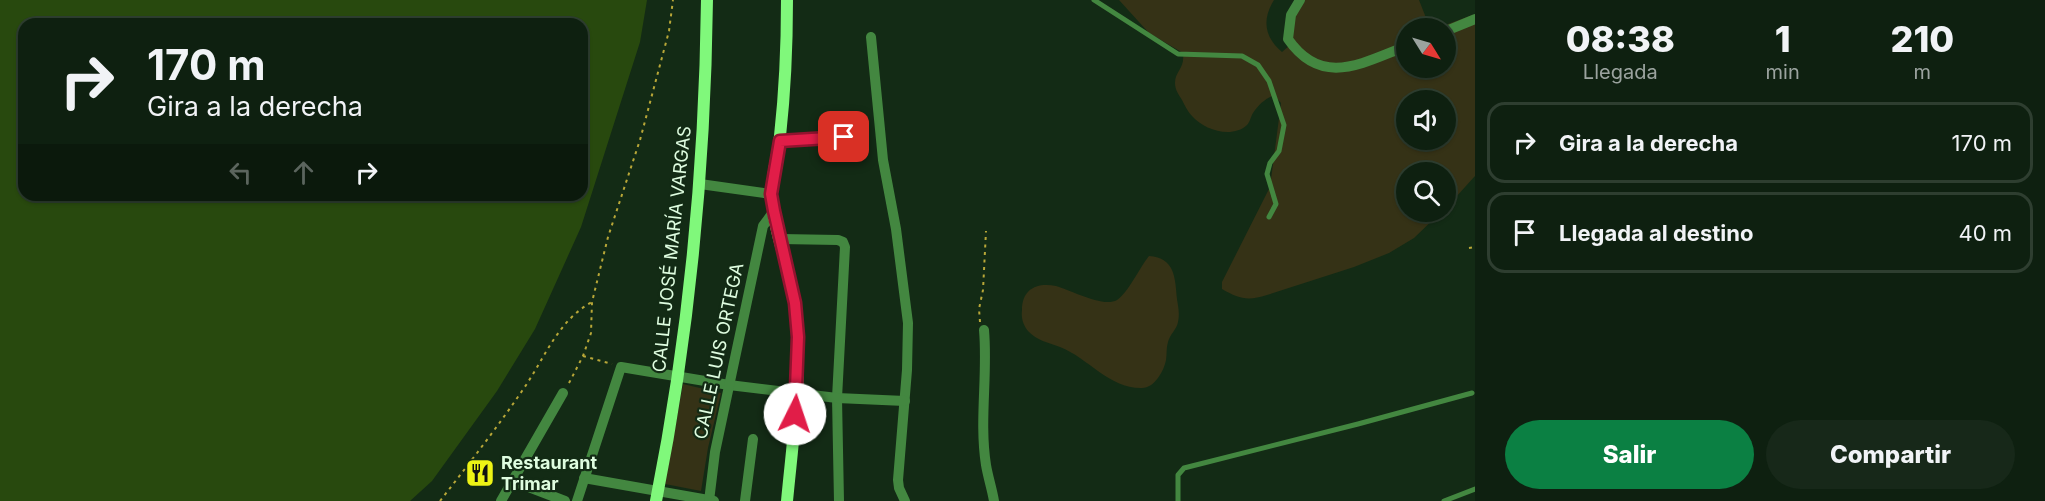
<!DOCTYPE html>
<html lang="es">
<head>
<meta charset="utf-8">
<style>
  :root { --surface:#0e2010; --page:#172819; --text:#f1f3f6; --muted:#9ba39f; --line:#2e3e30; --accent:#0b8043 }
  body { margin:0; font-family:Inter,sans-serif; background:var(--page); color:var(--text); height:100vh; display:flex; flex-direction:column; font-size:22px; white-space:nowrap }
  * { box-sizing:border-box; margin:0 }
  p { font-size:20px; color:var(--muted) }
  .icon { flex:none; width:33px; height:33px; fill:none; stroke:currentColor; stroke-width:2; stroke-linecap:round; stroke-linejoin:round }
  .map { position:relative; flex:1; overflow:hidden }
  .sheet { display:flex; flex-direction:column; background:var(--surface); width:570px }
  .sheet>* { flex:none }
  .hud { position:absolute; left:18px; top:18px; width:570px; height:183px; border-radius:18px; box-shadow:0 2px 4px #0004,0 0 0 2px var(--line); background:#0e2010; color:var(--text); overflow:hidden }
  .needle { width:39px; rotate:127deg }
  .tools { position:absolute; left:1396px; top:18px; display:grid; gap:12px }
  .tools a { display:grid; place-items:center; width:60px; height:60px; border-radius:50%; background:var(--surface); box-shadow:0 2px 4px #0004,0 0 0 2px var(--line); font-size:30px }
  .pin { position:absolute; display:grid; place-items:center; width:51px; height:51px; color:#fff; margin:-26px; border-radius:12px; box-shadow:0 3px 9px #0006 }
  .me { position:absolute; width:66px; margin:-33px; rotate:4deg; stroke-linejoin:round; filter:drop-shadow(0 0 4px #0008) }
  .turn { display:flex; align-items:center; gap:21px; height:126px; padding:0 30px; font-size:27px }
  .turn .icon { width:78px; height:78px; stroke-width:2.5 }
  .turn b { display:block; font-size:42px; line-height:51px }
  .lanes { display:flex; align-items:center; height:57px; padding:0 30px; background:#0003; justify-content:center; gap:30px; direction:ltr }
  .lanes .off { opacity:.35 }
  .eta { display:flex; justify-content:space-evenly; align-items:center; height:102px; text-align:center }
  .eta b { font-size:36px; font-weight:800; line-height:42px }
  .button { display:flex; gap:12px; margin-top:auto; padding:12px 30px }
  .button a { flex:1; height:69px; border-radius:36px; background:var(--accent); color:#fff; font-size:24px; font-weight:800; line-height:69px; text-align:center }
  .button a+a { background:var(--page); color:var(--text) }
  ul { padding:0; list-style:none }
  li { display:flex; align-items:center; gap:18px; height:81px; margin:0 12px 9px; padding:0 18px; border:3px solid var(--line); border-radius:18px }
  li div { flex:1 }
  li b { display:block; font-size:22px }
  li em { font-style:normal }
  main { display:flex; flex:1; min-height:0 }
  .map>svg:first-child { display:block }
  .green { fill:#353216; fill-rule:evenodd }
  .water { fill:#28490e; fill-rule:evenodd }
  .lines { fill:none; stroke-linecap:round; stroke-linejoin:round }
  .path { stroke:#b8a738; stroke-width:2; stroke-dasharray:3 4.5; stroke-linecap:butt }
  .lane { stroke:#438740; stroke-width:5 }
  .street { stroke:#438740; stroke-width:10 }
  .secondary { stroke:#80f87b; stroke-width:12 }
  .route-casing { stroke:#92132f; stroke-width:15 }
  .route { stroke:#e11d48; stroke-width:10 }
  .labels { text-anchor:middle; stroke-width:4.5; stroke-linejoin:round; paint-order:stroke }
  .street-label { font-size:18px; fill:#dffde0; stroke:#132b15 }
  .poi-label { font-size:18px; font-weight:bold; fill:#dffde0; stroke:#132b15; text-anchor:start }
</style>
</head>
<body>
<main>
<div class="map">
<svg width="1475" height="501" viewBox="0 0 1475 501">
  <rect width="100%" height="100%" fill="#132b15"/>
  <!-- green -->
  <g class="green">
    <path d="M 1119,0 L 1274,0 C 1262,19 1264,37 1282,52 L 1290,45 L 1295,13 L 1302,0 L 1419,0 L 1430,28 L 1407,28 L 1407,68 L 1446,68 L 1446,28 L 1437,28 L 1475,14 L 1475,176 L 1446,208 L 1446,172 L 1407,172 L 1407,212 L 1441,212 L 1414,238 L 1389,253 L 1354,267 L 1267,295 C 1248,301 1239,299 1222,289 L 1222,282 L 1270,187 L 1281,103 L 1274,95 C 1265,99 1259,104 1253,113 C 1251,116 1250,122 1247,125 C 1232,139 1204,130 1192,116 C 1188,112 1185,106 1182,100 C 1179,95 1175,90 1175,83 C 1175,71 1185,69 1183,53 L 1149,33 ZM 1407,100 L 1446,100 L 1446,140 L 1407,140 Z"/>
    <path d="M 1149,256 C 1175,258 1175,277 1177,299 C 1178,306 1180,314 1178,322 C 1177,329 1170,334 1168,342 C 1166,348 1167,354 1166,360 C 1164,371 1154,389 1141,388 C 1109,388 1088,358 1060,347 C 1049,343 1036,340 1028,331 C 1023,325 1021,318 1022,310 C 1022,289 1037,282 1056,286 C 1071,290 1103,308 1117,300 C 1128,293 1140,267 1149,256 Z"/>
    <path d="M 683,384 L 721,393 L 708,448 L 701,491 L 665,484 Z"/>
  </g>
  <!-- water -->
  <path class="water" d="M 0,0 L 647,0 L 640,42 L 581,227 L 535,329 L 497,391 L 432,481 L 410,501 L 0,501 ZM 24,24 L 582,24 L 582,195 L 24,195 Z"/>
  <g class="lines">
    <!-- path -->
    <g class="path">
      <path d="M 1469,248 L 1475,247"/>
      <path d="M 980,322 L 979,309 L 983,290 L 986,231"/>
      <path d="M 583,356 L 612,364"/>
      <path d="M 569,383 L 583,356 L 591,333 L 592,302 L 608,237 L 640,140 L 669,31 L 673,0"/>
      <path d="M 440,501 C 468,465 496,429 522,391 C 544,360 557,321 592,302"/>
    </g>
    <!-- lane -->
    <g class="lane">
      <path d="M 1094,0 L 1178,54 L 1242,56 L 1258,65 L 1269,81 L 1284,125 L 1279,151 L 1270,163 L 1267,174 L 1276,204 L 1269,217"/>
      <path d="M 1178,501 L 1178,475 L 1184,468 L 1358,424 L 1472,393"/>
      <path d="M 1444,501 L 1475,489"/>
    </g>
    <!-- street -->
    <g class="street">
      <path d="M 1300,0 L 1291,15 L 1288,39 C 1322,88 1362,63 1407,46"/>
      <path d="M 1446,31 L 1475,19"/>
      <path d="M 871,37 L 883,160 L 896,229 L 908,323 L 907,370 L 898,480 L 899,488 L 905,501"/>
      <path d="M 780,141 L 844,137"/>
      <path d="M 700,184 L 771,194"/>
      <path d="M 781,239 L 838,240 L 843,242 L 845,247 L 837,398 L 839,501"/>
      <path d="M 984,330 C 988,375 979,420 986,465 C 988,477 992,489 994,501"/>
      <path d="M 584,478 L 714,501"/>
      <path d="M 513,481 L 565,501"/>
      <path d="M 501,501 L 563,393"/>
      <path d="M 577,501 L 621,367 L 729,385 L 837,398 L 905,401"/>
      <path d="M 709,501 L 715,452 L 763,226 L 774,211"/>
      <path d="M 745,501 L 753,439"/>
    </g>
    <!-- secondary -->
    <g class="secondary">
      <path d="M 656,501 C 689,336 705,168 707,0"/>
      <path d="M 787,501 C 793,437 803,371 795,306 C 791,270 772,229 772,195 C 771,176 778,155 780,136 C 785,91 787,46 787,0"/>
    </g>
  </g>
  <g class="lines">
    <!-- route casing -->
    <g class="route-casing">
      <path id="route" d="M 795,414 L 798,337 L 795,303 L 774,211 L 771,194 L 780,141 L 844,137"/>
    </g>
    <!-- route -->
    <use href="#route" class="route"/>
  </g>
  <!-- icons -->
  <defs>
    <g id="restaurant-square" transform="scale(1.5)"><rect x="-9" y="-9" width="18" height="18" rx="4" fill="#edf315" stroke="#132b15"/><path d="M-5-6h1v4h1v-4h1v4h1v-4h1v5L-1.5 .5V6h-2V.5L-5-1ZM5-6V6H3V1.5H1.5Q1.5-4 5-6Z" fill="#111"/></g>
  </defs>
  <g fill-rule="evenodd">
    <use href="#restaurant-square" x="480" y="473"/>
  </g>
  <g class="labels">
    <!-- street labels -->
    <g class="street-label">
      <text transform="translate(672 249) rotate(-84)" y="6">CALLE JOSÉ MARÍA VARGAS</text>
      <text transform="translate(719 351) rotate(-78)" y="6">CALLE LUIS ORTEGA</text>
    </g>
    <!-- poi labels -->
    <g class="poi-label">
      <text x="501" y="469">Restaurant<tspan x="501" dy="21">Trimar</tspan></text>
    </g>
  </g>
</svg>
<div class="tools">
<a><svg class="needle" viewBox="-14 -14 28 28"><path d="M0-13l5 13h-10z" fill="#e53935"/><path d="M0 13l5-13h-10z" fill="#9ba39f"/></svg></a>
<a><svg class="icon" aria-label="sound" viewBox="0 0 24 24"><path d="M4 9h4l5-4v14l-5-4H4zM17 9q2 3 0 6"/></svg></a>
<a><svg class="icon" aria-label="search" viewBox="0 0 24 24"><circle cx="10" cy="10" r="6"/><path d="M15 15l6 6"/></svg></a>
</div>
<div class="pin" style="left:844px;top:137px;background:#d93025"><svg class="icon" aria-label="arrive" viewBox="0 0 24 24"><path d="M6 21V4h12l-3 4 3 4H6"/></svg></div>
<svg class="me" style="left:795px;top:414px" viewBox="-20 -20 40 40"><circle r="19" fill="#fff"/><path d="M0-13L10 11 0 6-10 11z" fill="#e11d48"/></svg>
<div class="hud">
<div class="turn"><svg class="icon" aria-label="right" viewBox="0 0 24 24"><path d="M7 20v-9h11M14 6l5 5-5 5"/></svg><div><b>170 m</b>Gira a la derecha</div></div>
<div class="lanes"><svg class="icon off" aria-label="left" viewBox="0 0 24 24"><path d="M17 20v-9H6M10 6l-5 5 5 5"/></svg><svg class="icon off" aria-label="ahead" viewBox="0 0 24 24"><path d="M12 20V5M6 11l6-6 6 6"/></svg><svg class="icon" aria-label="right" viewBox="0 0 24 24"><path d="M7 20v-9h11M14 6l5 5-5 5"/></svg></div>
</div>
</div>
<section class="sheet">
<div class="eta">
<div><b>08:38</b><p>Llegada</p></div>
<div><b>1</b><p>min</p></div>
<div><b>210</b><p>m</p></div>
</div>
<ul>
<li><svg class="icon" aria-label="right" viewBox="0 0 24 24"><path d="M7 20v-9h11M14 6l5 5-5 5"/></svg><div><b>Gira a la derecha</b></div><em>170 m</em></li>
<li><svg class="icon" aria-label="arrive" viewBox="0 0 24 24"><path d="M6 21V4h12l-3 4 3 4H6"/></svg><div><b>Llegada al destino</b></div><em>40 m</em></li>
</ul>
<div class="button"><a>Salir</a><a>Compartir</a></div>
</section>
</main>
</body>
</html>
